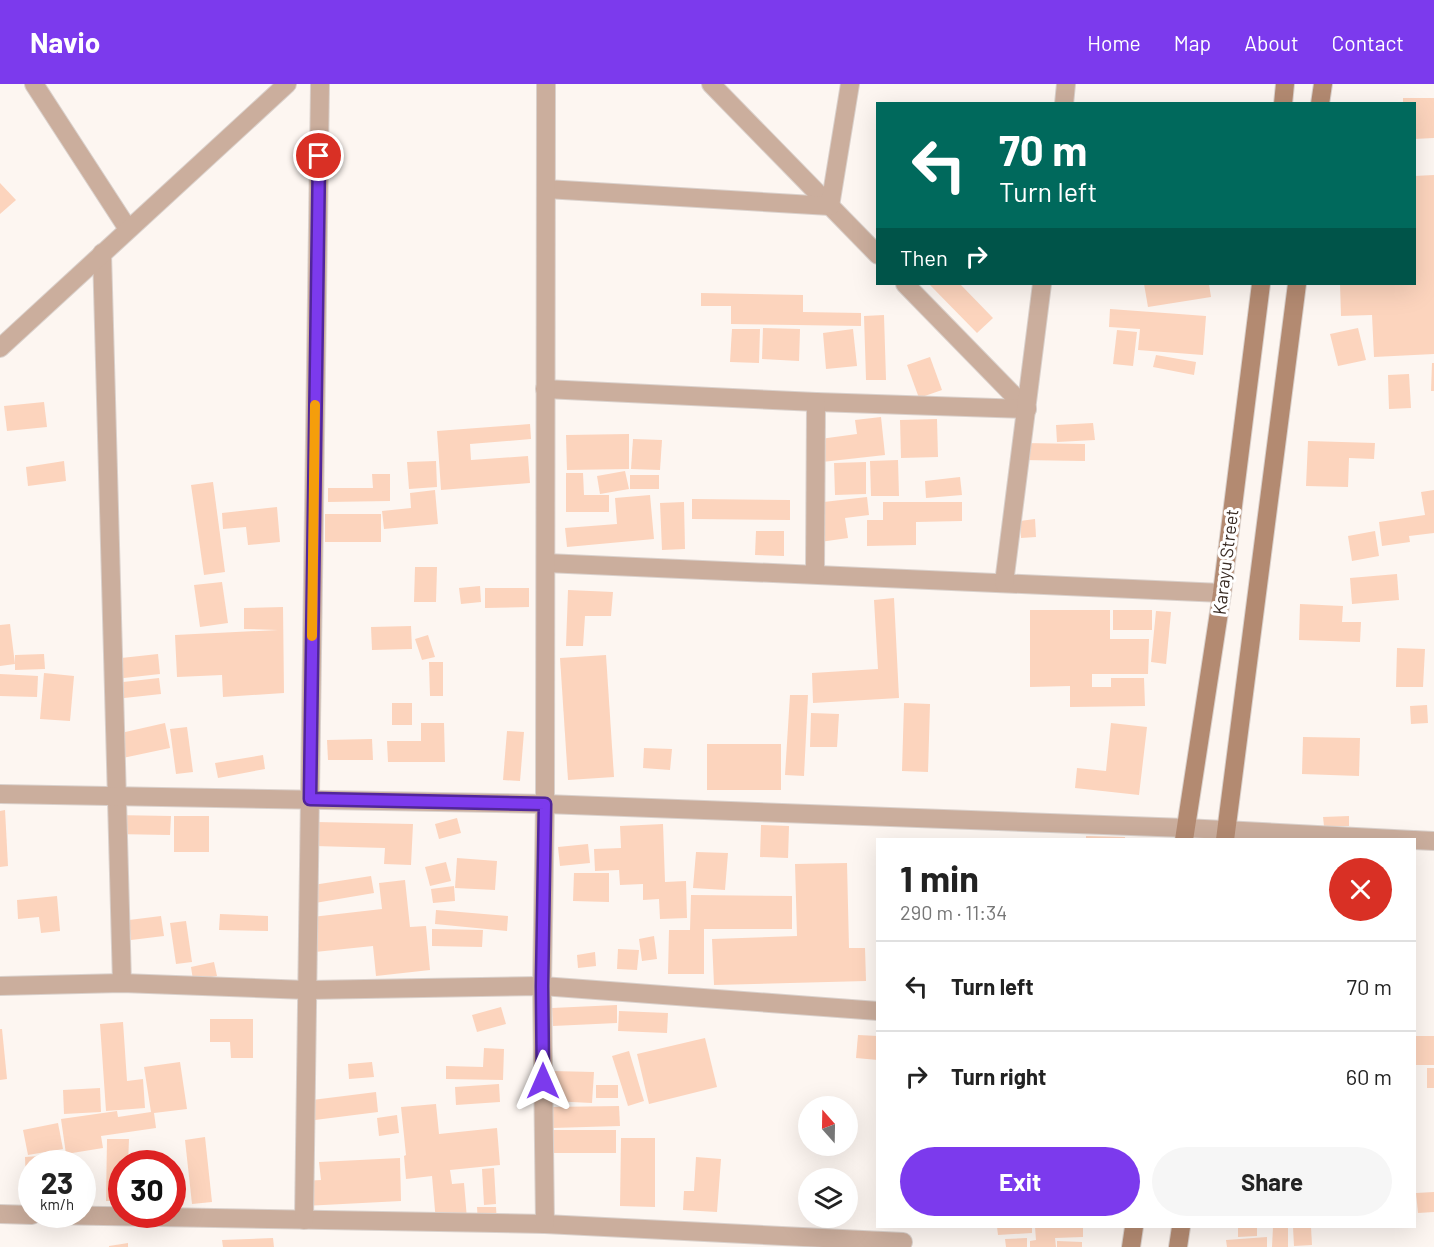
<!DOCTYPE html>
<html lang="en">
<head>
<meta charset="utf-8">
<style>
  :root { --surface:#fff; --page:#f6f6f6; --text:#222; --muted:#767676; --line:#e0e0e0; --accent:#7c3aed }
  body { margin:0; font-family:Barlow,sans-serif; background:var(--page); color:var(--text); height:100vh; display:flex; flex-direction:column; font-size:22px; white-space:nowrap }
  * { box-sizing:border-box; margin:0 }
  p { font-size:20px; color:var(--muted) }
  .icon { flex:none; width:33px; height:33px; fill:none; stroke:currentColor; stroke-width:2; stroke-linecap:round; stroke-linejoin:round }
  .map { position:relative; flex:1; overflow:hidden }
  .panel { position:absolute; left:876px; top:754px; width:540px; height:390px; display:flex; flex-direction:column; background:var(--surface); border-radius:0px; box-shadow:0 6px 24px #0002 }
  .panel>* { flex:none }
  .banner { position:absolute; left:876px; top:18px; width:540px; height:183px; border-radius:0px; box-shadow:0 6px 24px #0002; background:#00695c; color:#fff; overflow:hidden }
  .needle { width:39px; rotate:340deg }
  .controls { position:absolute; left:798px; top:1012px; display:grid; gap:12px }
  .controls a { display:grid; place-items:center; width:60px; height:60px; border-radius:50%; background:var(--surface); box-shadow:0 6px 24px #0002; font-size:30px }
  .speed { position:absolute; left:18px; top:1066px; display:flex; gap:12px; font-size:30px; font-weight:700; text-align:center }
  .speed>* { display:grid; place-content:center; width:78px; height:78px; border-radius:50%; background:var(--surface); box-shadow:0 6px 24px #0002; line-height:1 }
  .speed small { font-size:15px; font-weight:400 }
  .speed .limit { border:9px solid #d22; background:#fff; color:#111 }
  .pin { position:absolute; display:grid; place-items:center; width:51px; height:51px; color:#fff; margin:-26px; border:3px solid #fff; border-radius:50%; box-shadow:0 2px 6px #0007 }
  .me { position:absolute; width:66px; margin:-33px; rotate:0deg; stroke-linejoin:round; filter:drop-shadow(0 0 4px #0008) }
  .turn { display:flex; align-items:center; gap:21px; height:126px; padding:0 24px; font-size:27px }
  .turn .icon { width:78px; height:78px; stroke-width:2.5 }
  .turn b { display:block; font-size:42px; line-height:51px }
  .then { display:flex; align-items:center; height:57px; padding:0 24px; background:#0003; gap:12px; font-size:22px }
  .round { display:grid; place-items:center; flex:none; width:63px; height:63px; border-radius:32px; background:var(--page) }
  .head { display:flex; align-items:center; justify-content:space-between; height:102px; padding:0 24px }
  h1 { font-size:36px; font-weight:700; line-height:45px }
  .primary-button { display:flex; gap:12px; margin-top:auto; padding:12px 24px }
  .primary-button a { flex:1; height:69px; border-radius:36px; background:var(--accent); color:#fff; font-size:24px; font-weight:700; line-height:69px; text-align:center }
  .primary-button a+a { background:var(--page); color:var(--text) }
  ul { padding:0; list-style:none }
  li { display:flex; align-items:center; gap:18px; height:90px; padding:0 24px; border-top:2px solid var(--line) }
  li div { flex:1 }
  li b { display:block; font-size:22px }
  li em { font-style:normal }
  header { display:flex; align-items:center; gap:36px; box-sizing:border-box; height:84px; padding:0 30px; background:var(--accent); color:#fff }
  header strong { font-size:28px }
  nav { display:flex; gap:33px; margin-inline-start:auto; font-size:21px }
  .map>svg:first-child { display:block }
  .building { fill:#fcd4bd }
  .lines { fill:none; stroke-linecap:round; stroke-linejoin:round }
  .street-casing { stroke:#dad1cc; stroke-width:20 }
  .secondary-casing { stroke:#dad1cc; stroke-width:20 }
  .street { stroke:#cbae9d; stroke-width:18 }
  .secondary { stroke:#b38a71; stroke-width:18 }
  .route-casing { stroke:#51269a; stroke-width:15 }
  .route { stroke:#7c3aed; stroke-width:10 }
  .slow { stroke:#f59e0b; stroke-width:10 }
  .labels { text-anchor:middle; stroke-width:6; stroke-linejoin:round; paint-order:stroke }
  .street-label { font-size:18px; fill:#382a22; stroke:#fff }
</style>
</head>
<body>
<header>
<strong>Navio</strong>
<nav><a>Home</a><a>Map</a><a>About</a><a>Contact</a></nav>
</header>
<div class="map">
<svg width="1434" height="1163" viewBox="0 0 1434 1163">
  <rect width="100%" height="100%" fill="#fdf6f1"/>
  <!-- building -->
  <g class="building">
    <path d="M 1403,14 L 1434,14 L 1434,54 L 1414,55 L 1414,20 L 1403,20 Z"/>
    <path d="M 1434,91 L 1434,270 L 1374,273 L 1372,231 L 1341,232 L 1340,200 L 1414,200 L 1414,92 Z"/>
    <path d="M 0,99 L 16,116 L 0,130 Z"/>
    <path d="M 929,200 L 960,200 L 993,234 L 977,249 Z"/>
    <path d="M 1144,200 L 1209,200 L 1211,213 L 1148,223 Z"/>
    <path d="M 701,209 L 803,211 L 803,228 L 861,229 L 861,242 L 731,240 L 731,222 L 701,222 Z"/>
    <path d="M 1110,225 L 1206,232 L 1203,271 L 1138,266 L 1140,245 L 1109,243 Z"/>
    <path d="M 884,231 L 886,296 L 866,296 L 864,232 Z"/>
    <path d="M 763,244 L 800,245 L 799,277 L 762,275 Z"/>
    <path d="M 1358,244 L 1366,276 L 1338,282 L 1330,250 Z"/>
    <path d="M 732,245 L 760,245 L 759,279 L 730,278 Z"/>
    <path d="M 853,245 L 857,282 L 826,285 L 823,249 Z"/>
    <path d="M 1117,246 L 1137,248 L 1133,282 L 1113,280 Z"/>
    <path d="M 1156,271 L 1196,278 L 1194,291 L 1153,283 Z"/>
    <path d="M 930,273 L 942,306 L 919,314 L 907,281 Z"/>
    <path d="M 1432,279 L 1434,279 L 1434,307 L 1431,307 Z"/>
    <path d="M 1409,290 L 1411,324 L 1389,325 L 1388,291 Z"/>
    <path d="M 44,318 L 47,343 L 7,347 L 4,322 Z"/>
    <path d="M 881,333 L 885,371 L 822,378 L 820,355 L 857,350 L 855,336 Z"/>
    <path d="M 937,335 L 938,373 L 901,374 L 900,336 Z"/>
    <path d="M 1093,339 L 1095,356 L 1057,358 L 1056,341 Z"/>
    <path d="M 530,340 L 531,355 L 470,360 L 471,376 L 528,372 L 530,399 L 441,406 L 437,347 Z"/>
    <path d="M 629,350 L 629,385 L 567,386 L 566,351 Z"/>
    <path d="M 633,355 L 662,356 L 660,386 L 631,385 Z"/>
    <path d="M 1308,357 L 1375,359 L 1374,375 L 1349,374 L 1348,403 L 1306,402 Z"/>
    <path d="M 1023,359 L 1085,360 L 1085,377 L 1022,376 Z"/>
    <path d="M 898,376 L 899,412 L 871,412 L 870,377 Z"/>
    <path d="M 64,377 L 66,397 L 28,402 L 26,383 Z"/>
    <path d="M 436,377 L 437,403 L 409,405 L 407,378 Z"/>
    <path d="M 866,378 L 866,410 L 835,411 L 834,379 Z"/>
    <path d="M 625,387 L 629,405 L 600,410 L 597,392 Z"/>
    <path d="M 566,389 L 583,389 L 584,411 L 609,411 L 609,428 L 566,428 Z"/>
    <path d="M 372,390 L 390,390 L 390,417 L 328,418 L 328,404 L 373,404 Z"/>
    <rect x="630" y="391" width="29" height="14"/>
    <path d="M 960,393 L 962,411 L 926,414 L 925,397 Z"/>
    <path d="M 213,398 L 225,488 L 204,491 L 191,401 Z"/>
    <path d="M 435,406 L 438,440 L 384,445 L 382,427 L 411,424 L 410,409 Z"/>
    <path d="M 1434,406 L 1434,449 L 1409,452 L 1410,458 L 1382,462 L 1379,438 L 1425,431 L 1421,408 Z"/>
    <path d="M 650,411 L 654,455 L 567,463 L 565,444 L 617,440 L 615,414 Z"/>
    <path d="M 867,413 L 869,431 L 845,434 L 848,454 L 820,458 L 815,419 Z"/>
    <path d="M 692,415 L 790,416 L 790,436 L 692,435 Z"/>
    <path d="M 684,418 L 685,465 L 662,466 L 660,419 Z"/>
    <path d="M 883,418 L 962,418 L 962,437 L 916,438 L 916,461 L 867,462 L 867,436 L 883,436 Z"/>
    <path d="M 277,423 L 280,458 L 248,461 L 246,443 L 223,445 L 222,429 Z"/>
    <rect x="325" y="430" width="56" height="28"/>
    <path d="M 1035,435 L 1036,453 L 1021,454 L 1020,437 Z"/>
    <path d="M 756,447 L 784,447 L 784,472 L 755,471 Z"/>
    <path d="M 1375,447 L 1379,472 L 1352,477 L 1348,452 Z"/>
    <path d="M 415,483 L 437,483 L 436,518 L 414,518 Z"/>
    <path d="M 1397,490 L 1399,516 L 1352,520 L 1350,494 Z"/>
    <path d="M 222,498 L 228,539 L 200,543 L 194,501 Z"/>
    <path d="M 480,502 L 481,518 L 461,520 L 459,504 Z"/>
    <path d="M 485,504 L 529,504 L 529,523 L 485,524 Z"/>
    <path d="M 568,506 L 613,508 L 611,532 L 585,532 L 583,562 L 566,562 Z"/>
    <path d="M 894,514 L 899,614 L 813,619 L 812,589 L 878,585 L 874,516 Z"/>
    <path d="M 1300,520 L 1343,522 L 1342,538 L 1361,538 L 1360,558 L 1299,556 Z"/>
    <path d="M 283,523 L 284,609 L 223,613 L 222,591 L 177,593 L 175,551 L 278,546 L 244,545 L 244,524 Z"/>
    <path d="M 1030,526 L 1110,526 L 1110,555 L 1149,555 L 1148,590 L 1092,590 L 1092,603 L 1111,603 L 1111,594 L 1144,594 L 1145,622 L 1070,623 L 1070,602 L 1030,603 Z"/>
    <rect x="1113" y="526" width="39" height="20"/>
    <path d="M 1156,527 L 1171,528 L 1166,580 L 1151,578 Z"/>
    <path d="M 10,540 L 15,580 L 0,582 L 0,541 Z"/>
    <path d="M 411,542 L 412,565 L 372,566 L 371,543 Z"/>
    <path d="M 428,551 L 435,573 L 422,576 L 415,555 Z"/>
    <path d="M 1397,564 L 1425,565 L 1423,603 L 1396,603 Z"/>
    <path d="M 44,570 L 45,585 L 15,586 L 15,571 Z"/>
    <path d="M 158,570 L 160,590 L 115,595 L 112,575 Z"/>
    <path d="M 606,571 L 614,693 L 568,696 L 560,574 Z"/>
    <path d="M 429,578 L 443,578 L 443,612 L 430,612 Z"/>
    <path d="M 44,589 L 74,592 L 70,637 L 40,635 Z"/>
    <path d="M 0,590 L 38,592 L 37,613 L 0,612 Z"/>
    <path d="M 159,594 L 161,610 L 115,615 L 114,599 Z"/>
    <path d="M 790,611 L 808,611 L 804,692 L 785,691 Z"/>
    <rect x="392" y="619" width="20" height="22"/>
    <path d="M 904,619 L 930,620 L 928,688 L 902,687 Z"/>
    <path d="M 1427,621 L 1428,639 L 1411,640 L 1410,622 Z"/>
    <path d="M 811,629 L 839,630 L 837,663 L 810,663 Z"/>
    <path d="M 165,639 L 170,664 L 118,675 L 112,651 Z"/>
    <path d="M 421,639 L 444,639 L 445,678 L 388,678 L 387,657 L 421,657 Z"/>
    <path d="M 1111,639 L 1147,643 L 1139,711 L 1075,704 L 1077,684 L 1106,687 Z"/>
    <path d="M 187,643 L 193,688 L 176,690 L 170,645 Z"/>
    <path d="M 507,647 L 524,648 L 520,697 L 503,696 Z"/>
    <path d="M 1303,653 L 1360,654 L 1359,692 L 1302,690 Z"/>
    <path d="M 372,655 L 373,676 L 328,676 L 327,656 Z"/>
    <rect x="707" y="660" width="74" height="46"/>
    <path d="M 644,664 L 672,665 L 670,686 L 643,684 Z"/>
    <path d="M 263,671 L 265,685 L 218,694 L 215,679 Z"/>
    <path d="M 5,726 L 8,782 L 0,783 L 0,727 Z"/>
    <path d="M 114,731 L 171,732 L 170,751 L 114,750 Z"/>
    <rect x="174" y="732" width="35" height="36"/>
    <path d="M 1349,732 L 1349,742 L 1324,742 L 1323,733 Z"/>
    <path d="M 457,734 L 461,749 L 439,755 L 435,740 Z"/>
    <path d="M 316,738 L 413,740 L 411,781 L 384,780 L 385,764 L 315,762 Z"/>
    <path d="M 663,740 L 665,798 L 686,797 L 687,834 L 660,835 L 659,815 L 643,816 L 643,800 L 620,801 L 619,786 L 595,787 L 594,765 L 621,764 L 620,742 Z"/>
    <path d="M 761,741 L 789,742 L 788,774 L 760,773 Z"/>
    <path d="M 1086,752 L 1125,753 L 1125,756 L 1086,756 Z"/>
    <path d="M 588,760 L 590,779 L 560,782 L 558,763 Z"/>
    <path d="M 696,768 L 728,769 L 725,806 L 693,804 Z"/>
    <path d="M 457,774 L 497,777 L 495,806 L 455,804 Z"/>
    <path d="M 446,778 L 451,797 L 430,802 L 425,783 Z"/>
    <path d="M 847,779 L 849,864 L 865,864 L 866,897 L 714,901 L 712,855 L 797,852 L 795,780 Z"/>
    <path d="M 574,789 L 609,789 L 609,818 L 573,817 Z"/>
    <path d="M 371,792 L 374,809 L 315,819 L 313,801 Z"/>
    <path d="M 405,796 L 410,843 L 426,842 L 430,886 L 376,892 L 373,862 L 315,868 L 312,833 L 382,825 L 379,799 Z"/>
    <path d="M 454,802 L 455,817 L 433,819 L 431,805 Z"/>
    <path d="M 691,811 L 792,812 L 792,845 L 704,845 L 704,890 L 668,890 L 669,846 L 690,846 Z"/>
    <path d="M 57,812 L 60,847 L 41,849 L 39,833 L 18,835 L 17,816 Z"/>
    <path d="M 436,826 L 508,832 L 507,847 L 435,840 Z"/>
    <path d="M 220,830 L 268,832 L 268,847 L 219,846 Z"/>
    <path d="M 161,832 L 164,852 L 131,856 L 129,836 Z"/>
    <path d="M 186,837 L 192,878 L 176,880 L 170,839 Z"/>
    <path d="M 432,845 L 483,846 L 482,863 L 432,862 Z"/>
    <path d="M 654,852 L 657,875 L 642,877 L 639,855 Z"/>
    <path d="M 618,865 L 639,866 L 637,886 L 617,885 Z"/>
    <path d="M 595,868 L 596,882 L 578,884 L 577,871 Z"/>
    <path d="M 214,878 L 217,892 L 193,896 L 191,883 Z"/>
    <path d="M 617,921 L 617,939 L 553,942 L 552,924 Z"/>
    <path d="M 501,923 L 506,940 L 477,948 L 472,931 Z"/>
    <path d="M 619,927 L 668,929 L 667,949 L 618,947 Z"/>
    <path d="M 210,935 L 253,935 L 253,974 L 231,974 L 230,958 L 210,958 Z"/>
    <path d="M 123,938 L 127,997 L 143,995 L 145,1024 L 106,1027 L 100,940 Z"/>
    <path d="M 0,945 L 2,945 L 7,995 L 0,996 Z"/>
    <path d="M 858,951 L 878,952 L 878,976 L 856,974 Z"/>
    <rect x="1414" y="952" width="20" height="29"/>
    <path d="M 705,954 L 717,1003 L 649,1020 L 637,970 Z"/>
    <path d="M 484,964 L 504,965 L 503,996 L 446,995 L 446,982 L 483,983 Z"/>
    <path d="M 629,967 L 644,1017 L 628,1022 L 612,972 Z"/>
    <path d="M 180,978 L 187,1025 L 154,1029 L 156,1044 L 101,1052 L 103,1064 L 66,1070 L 61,1035 L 117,1027 L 118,1033 L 151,1028 L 144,983 Z"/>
    <path d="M 372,978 L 374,993 L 349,995 L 348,980 Z"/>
    <rect x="1427" y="984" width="7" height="20"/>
    <path d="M 552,987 L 594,988 L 592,1019 L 551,1017 Z"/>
    <path d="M 499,1000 L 500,1018 L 456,1021 L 455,1003 Z"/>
    <rect x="596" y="1001" width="22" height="13"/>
    <path d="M 100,1004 L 101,1028 L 64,1030 L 63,1006 Z"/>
    <path d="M 376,1008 L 378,1028 L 307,1037 L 304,1017 Z"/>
    <path d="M 436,1020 L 439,1050 L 497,1044 L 500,1081 L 450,1086 L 452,1100 L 464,1099 L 467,1135 L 436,1138 L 432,1092 L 406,1095 L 404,1072 L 406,1071 L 401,1023 Z"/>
    <path d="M 619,1022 L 620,1042 L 552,1044 L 551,1023 Z"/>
    <path d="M 397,1031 L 399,1049 L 379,1052 L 377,1034 Z"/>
    <path d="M 58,1039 L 63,1065 L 28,1071 L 23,1046 Z"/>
    <rect x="553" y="1046" width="63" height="23"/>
    <path d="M 205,1053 L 212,1118 L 192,1120 L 185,1056 Z"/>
    <path d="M 621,1054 L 655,1054 L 655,1123 L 620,1122 Z"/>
    <path d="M 107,1055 L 129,1055 L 128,1080 L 122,1080 L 122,1117 L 106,1117 Z"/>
    <path d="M 39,1072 L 39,1080 L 32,1080 L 32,1126 L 27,1126 L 25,1073 Z"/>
    <path d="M 696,1073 L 721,1075 L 717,1128 L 683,1126 L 684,1107 L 694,1107 Z"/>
    <path d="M 400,1074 L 401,1117 L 304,1122 L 302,1097 L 321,1096 L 319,1078 Z"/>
    <path d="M 494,1084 L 496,1120 L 484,1121 L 482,1085 Z"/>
    <path d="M 1434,1108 L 1434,1128 L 1418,1129 L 1416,1109 Z"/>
    <path d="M 477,1123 L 496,1123 L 497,1140 L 478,1140 Z"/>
    <path d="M 997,1143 L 1032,1143 L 1032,1149 L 998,1151 Z"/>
    <path d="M 1035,1143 L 1083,1143 L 1083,1153 L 1055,1154 L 1056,1163 L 1030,1163 L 1030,1157 L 1036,1156 Z"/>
    <path d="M 1238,1143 L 1257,1143 L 1257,1152 L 1238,1153 Z"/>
    <path d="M 1273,1143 L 1288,1143 L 1288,1163 L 1272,1163 Z"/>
    <path d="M 1293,1143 L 1311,1143 L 1312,1161 L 1294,1162 Z"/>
    <path d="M 1267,1153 L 1267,1163 L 1227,1163 L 1226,1156 Z"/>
    <path d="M 273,1154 L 274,1163 L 223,1163 L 222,1156 Z"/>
    <path d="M 1027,1154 L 1027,1163 L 1006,1163 L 1005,1155 Z"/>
    <path d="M 1057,1157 L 1082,1158 L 1082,1163 L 1057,1163 Z"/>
    <path d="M 128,1159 L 128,1163 L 109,1163 L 109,1162 Z"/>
  </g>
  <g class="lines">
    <!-- street casing -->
    <g class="street-casing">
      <g id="street">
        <path d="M 34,0 L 128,145"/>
        <path d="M 711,0 L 878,171"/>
        <path d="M 1064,20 L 1066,0"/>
        <path d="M 546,105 L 830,122 L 850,0"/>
        <path d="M 102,169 L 122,899"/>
        <path d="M 905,200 L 1027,325"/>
        <path d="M 0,264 L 287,0"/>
        <path d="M 545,305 L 816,318 L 1027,325"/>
        <path d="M 546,479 L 1222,509"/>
        <path d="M 815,490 L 816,318"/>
        <path d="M 1004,499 L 1042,200"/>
        <path d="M 0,710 L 545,720 L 1185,744 L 1413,756"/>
        <path d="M 1414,756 L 1434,757"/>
        <path d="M 0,902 L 122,899 L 307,906 L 542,902 L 878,927"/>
        <path d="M 0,1130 L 32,1131"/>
        <path d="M 48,1131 L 545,1140 L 903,1158"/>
        <path d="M 304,1136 L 320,0"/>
        <path d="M 545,1140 L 542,902 L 545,720 L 546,0"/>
      </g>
    </g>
    <!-- secondary casing -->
    <g class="secondary-casing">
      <g id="secondary">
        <path d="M 1283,20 L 1285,0"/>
        <path d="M 1320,20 L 1323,0"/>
        <path d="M 1184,756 L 1222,509 L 1261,200"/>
        <path d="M 1225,756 L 1297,200"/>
        <path d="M 1131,1163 L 1134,1143"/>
        <path d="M 1178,1163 L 1181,1143"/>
      </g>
    </g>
    <!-- street -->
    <use href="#street" class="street"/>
    <!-- secondary -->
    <use href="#secondary" class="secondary"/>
  </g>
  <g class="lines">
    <!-- route casing -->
    <g class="route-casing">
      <path id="route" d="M 319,72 L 310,715 L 545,720 L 542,902 L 543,997"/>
    </g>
    <!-- route -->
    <use href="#route" class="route"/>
    <!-- slow -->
    <path class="slow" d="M 312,552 L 315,321"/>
  </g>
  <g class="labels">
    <!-- street labels -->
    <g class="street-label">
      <text transform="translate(1226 478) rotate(-83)" y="6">Karayu Street</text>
    </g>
  </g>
</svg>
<div class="controls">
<a><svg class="needle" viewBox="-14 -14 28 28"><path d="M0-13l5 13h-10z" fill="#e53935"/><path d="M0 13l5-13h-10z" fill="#767676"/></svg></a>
<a><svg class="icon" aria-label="layers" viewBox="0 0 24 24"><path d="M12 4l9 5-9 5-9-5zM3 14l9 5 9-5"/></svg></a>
</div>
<div class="speed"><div>23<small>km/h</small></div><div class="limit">30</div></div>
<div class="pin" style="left:319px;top:72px;background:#d93025"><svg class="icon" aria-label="arrive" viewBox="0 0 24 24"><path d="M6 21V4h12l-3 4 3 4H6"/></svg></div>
<svg class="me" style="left:543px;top:997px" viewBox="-20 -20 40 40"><path d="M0-17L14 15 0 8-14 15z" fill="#7c3aed" stroke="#fff" stroke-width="4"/></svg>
<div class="banner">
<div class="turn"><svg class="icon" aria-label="left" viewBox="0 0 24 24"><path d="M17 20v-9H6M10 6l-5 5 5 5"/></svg><div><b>70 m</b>Turn left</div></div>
<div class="then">Then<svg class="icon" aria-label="right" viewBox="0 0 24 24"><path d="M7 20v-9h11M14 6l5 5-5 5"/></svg></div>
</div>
<section class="panel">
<div class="head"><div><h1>1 min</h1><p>290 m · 11:34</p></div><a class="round" style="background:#d93025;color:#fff"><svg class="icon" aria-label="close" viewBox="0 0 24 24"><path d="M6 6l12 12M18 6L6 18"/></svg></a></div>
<ul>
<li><svg class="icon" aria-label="left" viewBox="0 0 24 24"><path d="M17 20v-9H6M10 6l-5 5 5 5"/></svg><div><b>Turn left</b></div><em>70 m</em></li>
<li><svg class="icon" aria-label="right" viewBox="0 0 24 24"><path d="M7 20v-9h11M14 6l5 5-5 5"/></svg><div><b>Turn right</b></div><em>60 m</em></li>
</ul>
<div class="primary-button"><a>Exit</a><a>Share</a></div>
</section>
</div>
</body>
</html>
